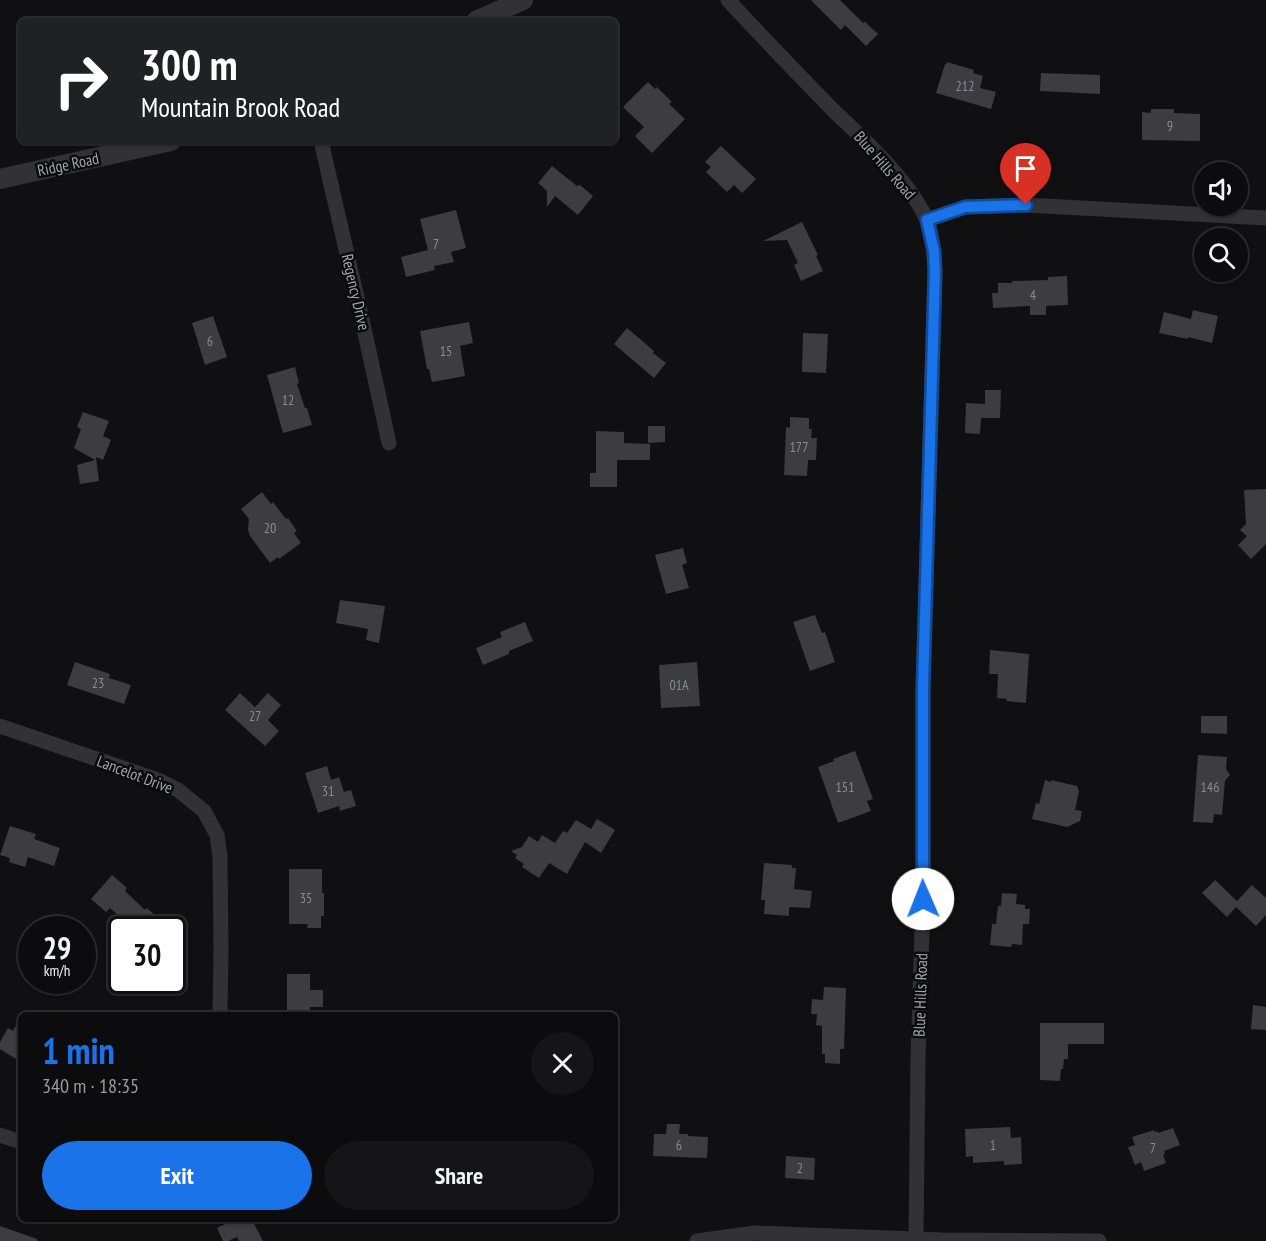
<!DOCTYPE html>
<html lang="en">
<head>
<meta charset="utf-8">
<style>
  :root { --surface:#0c0b0d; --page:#151416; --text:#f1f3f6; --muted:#9a9b9d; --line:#2c2b2e; --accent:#1a73e8 }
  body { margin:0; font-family:"PT Sans Narrow",sans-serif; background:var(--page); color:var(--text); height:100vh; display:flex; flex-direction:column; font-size:22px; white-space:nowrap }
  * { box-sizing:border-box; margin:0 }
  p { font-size:20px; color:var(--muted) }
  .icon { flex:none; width:33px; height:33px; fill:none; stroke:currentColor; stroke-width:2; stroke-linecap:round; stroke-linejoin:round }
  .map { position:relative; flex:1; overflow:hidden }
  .sheet { position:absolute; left:18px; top:1012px; width:600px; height:210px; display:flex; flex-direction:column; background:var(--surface); border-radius:9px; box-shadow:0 2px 4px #0004,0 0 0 2px var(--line) }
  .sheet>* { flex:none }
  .top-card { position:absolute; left:18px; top:18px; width:600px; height:126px; border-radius:9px; box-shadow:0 2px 4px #0004,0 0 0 2px var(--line); background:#202124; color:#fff; overflow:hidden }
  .fabs { position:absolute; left:1194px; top:162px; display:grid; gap:12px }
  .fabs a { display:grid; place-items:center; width:54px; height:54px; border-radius:50%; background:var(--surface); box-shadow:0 2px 4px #0004,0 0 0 2px var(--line); font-size:30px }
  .speed { position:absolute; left:18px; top:916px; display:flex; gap:12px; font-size:30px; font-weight:700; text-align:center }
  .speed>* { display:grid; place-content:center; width:78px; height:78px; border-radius:50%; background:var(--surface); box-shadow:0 2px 4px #0004,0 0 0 2px var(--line); line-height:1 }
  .speed small { font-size:15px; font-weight:400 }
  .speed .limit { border:3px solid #111; border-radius:9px; background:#fff; color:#111 }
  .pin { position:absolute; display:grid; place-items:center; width:51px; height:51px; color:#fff; margin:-62px -26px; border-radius:50% 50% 50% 0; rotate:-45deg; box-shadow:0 0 6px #0007 }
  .pin .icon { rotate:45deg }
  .me { position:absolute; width:66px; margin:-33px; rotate:359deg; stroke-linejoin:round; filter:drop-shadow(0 0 4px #0008) }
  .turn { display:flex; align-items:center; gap:21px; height:126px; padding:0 24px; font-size:27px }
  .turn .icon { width:78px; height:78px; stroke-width:2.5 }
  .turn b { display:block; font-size:42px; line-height:51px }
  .round { display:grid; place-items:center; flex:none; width:63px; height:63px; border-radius:32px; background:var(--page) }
  .head { display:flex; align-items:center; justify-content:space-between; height:102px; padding:0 24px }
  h1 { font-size:36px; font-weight:700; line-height:45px; color:var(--accent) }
  .primary-button { display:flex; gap:12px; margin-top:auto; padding:12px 24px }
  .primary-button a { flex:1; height:69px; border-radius:36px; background:var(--accent); color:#fff; font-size:24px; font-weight:700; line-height:69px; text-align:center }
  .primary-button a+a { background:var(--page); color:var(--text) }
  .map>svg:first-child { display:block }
  .building { fill:#3c3c41 }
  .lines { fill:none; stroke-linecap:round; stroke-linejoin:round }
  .minor { stroke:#313136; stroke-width:15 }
  .tertiary { stroke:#313136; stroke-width:20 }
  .route-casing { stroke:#114b97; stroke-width:15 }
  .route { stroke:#1a73e8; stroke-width:10 }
  .labels { text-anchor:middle; stroke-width:5; stroke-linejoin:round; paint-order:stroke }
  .number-label { font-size:14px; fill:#888a96 }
  .street-label { font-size:16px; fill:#a1a4b2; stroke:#0b0b0c }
</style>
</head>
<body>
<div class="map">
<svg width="1266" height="1241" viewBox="0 0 1266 1241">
  <rect width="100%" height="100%" fill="#100f11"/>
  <!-- building -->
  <g class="building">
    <path d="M 811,0 L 840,0 L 863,23 L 865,22 L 878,34 L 866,46 L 845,25 L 841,30 Z"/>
    <path d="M 947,62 L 974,70 L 973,73 L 983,76 L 980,88 L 996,92 L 991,109 L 936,93 L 945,64 L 946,65 Z"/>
    <path d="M 1041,73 L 1100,75 L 1100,94 L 1040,91 Z"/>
    <path d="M 648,82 L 655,89 L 657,87 L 672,102 L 669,104 L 685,119 L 652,153 L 635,136 L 644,127 L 623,107 Z"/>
    <path d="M 1151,109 L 1174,109 L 1174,113 L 1200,114 L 1200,141 L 1142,140 L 1142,112 L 1151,113 Z"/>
    <path d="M 721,146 L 756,179 L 742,193 L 734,185 L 727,192 L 706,172 L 711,167 L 705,162 Z"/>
    <path d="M 552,166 L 577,186 L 580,185 L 593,196 L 578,215 L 555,196 L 547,207 L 547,191 L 538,183 Z"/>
    <path d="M 456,210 L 466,248 L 451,252 L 454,262 L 434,266 L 435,270 L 406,277 L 401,257 L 428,250 L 420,219 Z"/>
    <path d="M 802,222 L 818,255 L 816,256 L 823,271 L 801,281 L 794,265 L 798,263 L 787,240 L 763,241 Z"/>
    <path d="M 1067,276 L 1068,305 L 1046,306 L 1046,315 L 1030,315 L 1030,306 L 993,308 L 992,293 L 998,293 L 998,283 L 1012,283 L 1012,281 L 1048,280 L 1048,277 Z"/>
    <path d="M 1193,310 L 1218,316 L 1212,343 L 1188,337 L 1188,339 L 1159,333 L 1164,312 L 1191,319 Z"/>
    <path d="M 213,316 L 227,357 L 205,365 L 192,323 Z"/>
    <path d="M 469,322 L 473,343 L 460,346 L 465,376 L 432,382 L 429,369 L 427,369 L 420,331 Z"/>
    <path d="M 627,328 L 654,351 L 653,353 L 666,363 L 654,378 L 614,344 Z"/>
    <path d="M 803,333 L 828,334 L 826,373 L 802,372 Z"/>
    <path d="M 295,367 L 299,383 L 297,384 L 305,408 L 307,408 L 312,425 L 283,433 L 267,375 Z"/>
    <path d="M 985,390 L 1001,390 L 1000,418 L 981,418 L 980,434 L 965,433 L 966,403 L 985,404 Z"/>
    <path d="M 83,412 L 109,421 L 103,436 L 111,440 L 103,460 L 96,457 L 99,481 L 80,484 L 77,465 L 95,460 L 74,448 L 81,429 L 77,427 Z"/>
    <path d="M 790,417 L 809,418 L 809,429 L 812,429 L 811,438 L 817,438 L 816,460 L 808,460 L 807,476 L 784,475 L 786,427 L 790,428 Z"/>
    <path d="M 648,426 L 665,426 L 665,442 L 648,443 Z"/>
    <path d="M 596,431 L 624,432 L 624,443 L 650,444 L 650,460 L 617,460 L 617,487 L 590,487 L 590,473 L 596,473 Z"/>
    <path d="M 1266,489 L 1266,544 L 1251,559 L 1238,545 L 1247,536 L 1240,530 L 1246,524 L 1244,490 Z"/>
    <path d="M 262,492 L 271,504 L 273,502 L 286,519 L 288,518 L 297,531 L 294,533 L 301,543 L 279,559 L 278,557 L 270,563 L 250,536 L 248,530 L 249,519 L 241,509 Z"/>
    <path d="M 683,548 L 687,563 L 682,565 L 689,588 L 666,594 L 655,555 Z"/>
    <path d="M 340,600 L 385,606 L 379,643 L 366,640 L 368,629 L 336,623 Z"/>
    <path d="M 815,615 L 822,633 L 825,632 L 835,662 L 810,671 L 793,622 Z"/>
    <path d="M 525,622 L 533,641 L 509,651 L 509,654 L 483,665 L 476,648 L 502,637 L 500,632 Z"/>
    <path d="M 990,650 L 1029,654 L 1026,703 L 1006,701 L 1007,699 L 997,698 L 998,674 L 989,674 Z"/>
    <path d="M 75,662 L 110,674 L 109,678 L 131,685 L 124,704 L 67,685 Z"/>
    <path d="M 697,662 L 700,706 L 661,708 L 659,665 Z"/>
    <path d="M 240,693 L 255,707 L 268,693 L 281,705 L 268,720 L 279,731 L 265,746 L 225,710 Z"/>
    <path d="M 1201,716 L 1227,716 L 1227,734 L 1201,733 Z"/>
    <path d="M 855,751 L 873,799 L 867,801 L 871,811 L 838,823 L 818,767 L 834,761 L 833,759 Z"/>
    <path d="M 1198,755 L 1227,757 L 1226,769 L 1230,775 L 1225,781 L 1222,815 L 1214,814 L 1213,823 L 1193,822 Z"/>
    <path d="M 327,766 L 331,780 L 339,777 L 344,792 L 351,790 L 356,806 L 340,811 L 339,806 L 318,813 L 305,773 Z"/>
    <path d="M 1045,780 L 1051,782 L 1051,780 L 1077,786 L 1079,791 L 1075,810 L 1082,811 L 1080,821 L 1067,827 L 1032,819 L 1036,803 L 1039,804 Z"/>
    <path d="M 597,819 L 615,830 L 601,853 L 585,842 L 567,874 L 549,863 L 539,878 L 522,867 L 524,864 L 515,858 L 517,855 L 511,851 L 522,847 L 529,836 L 538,842 L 542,835 L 555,843 L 563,831 L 567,833 L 576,820 L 591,829 Z"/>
    <path d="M 10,826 L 36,834 L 34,839 L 60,848 L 54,866 L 28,857 L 25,867 L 9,862 L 10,858 L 0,855 Z"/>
    <path d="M 764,863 L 792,865 L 792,868 L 796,868 L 794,889 L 812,891 L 810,908 L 789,907 L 789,916 L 764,914 L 765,900 L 761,900 Z"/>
    <path d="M 289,869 L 322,869 L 322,893 L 324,893 L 324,916 L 321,916 L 321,928 L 307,928 L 308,924 L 289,924 Z"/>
    <path d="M 112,875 L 127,888 L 125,891 L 145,910 L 147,908 L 161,921 L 153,930 L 134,930 L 110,908 L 106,912 L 91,899 Z"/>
    <path d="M 1215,880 L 1237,901 L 1252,885 L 1266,898 L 1266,915 L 1256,926 L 1236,907 L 1227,917 L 1202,893 Z"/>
    <path d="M 1002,893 L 1017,894 L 1016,904 L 1025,905 L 1025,909 L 1030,909 L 1029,924 L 1023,924 L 1022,945 L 1012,944 L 1011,947 L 990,945 L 992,924 L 996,924 L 998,906 L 1001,906 Z"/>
    <path d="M 287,974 L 310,974 L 310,990 L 323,990 L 323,1007 L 310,1007 L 310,1016 L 287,1016 Z"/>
    <path d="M 824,987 L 846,988 L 844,1049 L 840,1049 L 840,1064 L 825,1063 L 825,1054 L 822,1054 L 822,1026 L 816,1025 L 817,1014 L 811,1014 L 812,999 L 823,1000 Z"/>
    <path d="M 1253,1005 L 1266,1007 L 1266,1030 L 1251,1029 Z"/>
    <path d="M 21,1017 L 21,1062 L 0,1049 L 0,1042 L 8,1028 L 13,1031 Z"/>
    <path d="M 1040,1023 L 1104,1023 L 1104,1044 L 1068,1044 L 1068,1059 L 1064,1059 L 1063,1069 L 1061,1069 L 1060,1081 L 1040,1080 Z"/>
    <path d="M 667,1124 L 680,1124 L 679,1134 L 688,1134 L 688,1136 L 708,1137 L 707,1158 L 653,1156 L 654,1134 L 666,1134 Z"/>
    <path d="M 1010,1127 L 1011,1138 L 1021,1137 L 1022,1164 L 1004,1165 L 1004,1161 L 973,1163 L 973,1156 L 966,1157 L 965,1129 Z"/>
    <path d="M 1173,1128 L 1180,1145 L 1164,1151 L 1165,1154 L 1163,1155 L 1166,1163 L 1144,1171 L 1141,1162 L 1135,1165 L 1128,1147 L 1135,1145 L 1132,1137 L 1154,1130 L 1154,1132 L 1157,1131 L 1158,1133 Z"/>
    <path d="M 786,1156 L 815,1158 L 814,1180 L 785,1178 Z"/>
    <path d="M 234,1220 L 252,1220 L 263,1241 L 239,1241 L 237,1237 L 228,1241 L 223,1241 L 217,1228 Z"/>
    <path d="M 0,1226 L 37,1239 L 37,1241 L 0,1241 Z"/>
  </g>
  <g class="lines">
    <!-- minor -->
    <g class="minor">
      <path d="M 728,0 C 762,37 798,74 833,110 C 864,139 908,180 926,218 C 933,235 934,254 935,272 L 923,687 L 923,899 L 918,1057 L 916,1241"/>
      <path d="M 321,141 L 361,315 L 389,443"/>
      <path d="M 927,220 L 965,207 L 1026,205 L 1266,218"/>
      <path d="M 0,726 L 158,780 L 178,790 L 204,811 L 217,835 L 220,857 L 221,949 L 220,1016"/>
      <path d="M 0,1135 L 21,1142"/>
      <path d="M 697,1241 L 755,1233 L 942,1240 L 1099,1241"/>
    </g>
    <!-- tertiary -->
    <g class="tertiary">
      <path d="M 476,21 L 523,0"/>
      <path d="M 0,179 L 171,141"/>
    </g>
  </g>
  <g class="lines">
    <!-- route casing -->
    <g class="route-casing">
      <path id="route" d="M 923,899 L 923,687 L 935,272 L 934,251 L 927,220 L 965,207 L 1026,205"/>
    </g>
    <!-- route -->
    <use href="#route" class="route"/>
  </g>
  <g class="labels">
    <!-- number labels -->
    <g class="number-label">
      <text x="965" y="91">212</text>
      <text x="1170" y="131">9</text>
      <text x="436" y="249">7</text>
      <text x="1033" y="300">4</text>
      <text x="210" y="346">6</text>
      <text x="446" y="356">15</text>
      <text x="288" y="405">12</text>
      <text x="799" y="452">177</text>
      <text x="270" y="533">20</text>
      <text x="98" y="688">23</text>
      <text x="679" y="690">01A</text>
      <text x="255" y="721">27</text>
      <text x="845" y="792">151</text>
      <text x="1210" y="792">146</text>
      <text x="328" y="796">31</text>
      <text x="306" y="903">35</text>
      <text x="679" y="1150">6</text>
      <text x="993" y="1150">1</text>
      <text x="1153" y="1153">7</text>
      <text x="800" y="1173">2</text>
    </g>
    <!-- street labels -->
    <g class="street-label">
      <text transform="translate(68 164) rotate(-12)" y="6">Ridge Road</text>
      <text transform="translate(885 165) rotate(49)" y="6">Blue Hills Road</text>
      <text transform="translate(356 292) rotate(77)" y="6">Regency Drive</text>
      <text transform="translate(135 774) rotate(21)" y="6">Lancelot Drive</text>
      <text transform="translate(920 995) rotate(-88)" y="6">Blue Hills Road</text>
    </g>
  </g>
</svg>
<div class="fabs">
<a><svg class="icon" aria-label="sound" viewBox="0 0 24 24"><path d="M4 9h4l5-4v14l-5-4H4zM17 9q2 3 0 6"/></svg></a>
<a><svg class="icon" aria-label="search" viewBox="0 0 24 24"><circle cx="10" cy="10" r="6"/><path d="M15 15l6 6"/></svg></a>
</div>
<div class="speed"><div>29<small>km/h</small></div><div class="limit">30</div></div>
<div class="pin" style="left:1026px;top:205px;background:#d93025"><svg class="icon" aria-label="arrive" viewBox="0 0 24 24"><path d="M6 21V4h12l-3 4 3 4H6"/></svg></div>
<svg class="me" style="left:923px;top:899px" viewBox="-20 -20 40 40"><circle r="19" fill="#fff"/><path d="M0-13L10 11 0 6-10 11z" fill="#1a73e8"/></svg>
<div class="top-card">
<div class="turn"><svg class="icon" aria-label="right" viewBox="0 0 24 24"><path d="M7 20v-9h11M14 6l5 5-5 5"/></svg><div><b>300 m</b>Mountain Brook Road</div></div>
</div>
<section class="sheet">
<div class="head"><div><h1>1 min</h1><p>340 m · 18:35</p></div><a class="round"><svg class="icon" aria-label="close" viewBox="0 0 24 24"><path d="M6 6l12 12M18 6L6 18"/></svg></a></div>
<div class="primary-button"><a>Exit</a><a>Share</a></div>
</section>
</div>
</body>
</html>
